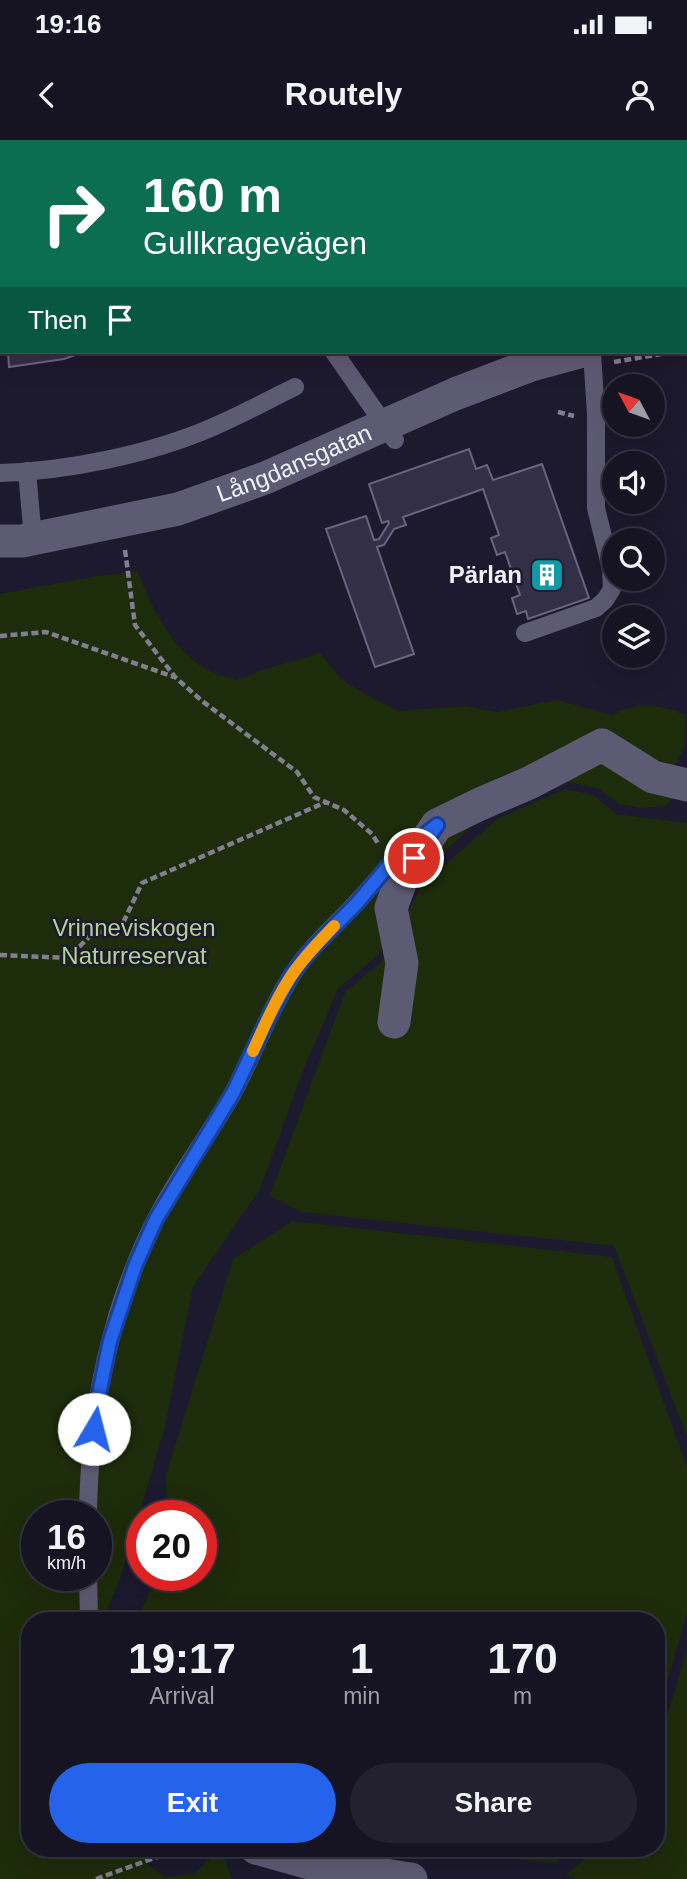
<!DOCTYPE html>
<html lang="en">
<head>
<meta charset="utf-8">
<style>
  :root { --surface:#161322; --page:#23202f; --text:#f1f3f6; --muted:#9e9ea5; --line:#353240; --accent:#2563eb }
  body { margin:0; font-family:Arial,sans-serif; background:var(--page); color:var(--text); height:100vh; display:flex; flex-direction:column; font-size:26px; white-space:nowrap }
  * { box-sizing:border-box; margin:0 }
  p { font-size:23px; color:var(--muted) }
  .icon { flex:none; width:38px; height:38px; fill:none; stroke:currentColor; stroke-width:2; stroke-linecap:round; stroke-linejoin:round }
  .map { position:relative; flex:1; overflow:hidden }
  .drawer { position:absolute; left:21px; top:1472px; width:644px; height:245px; display:flex; flex-direction:column; background:var(--surface); border-radius:28px; box-shadow:0 7px 28px #0002,0 0 0 2px var(--line) }
  .drawer>* { flex:none }
  .hud { position:absolute; left:0px; top:0px; width:688px; height:214px; box-shadow:0 7px 28px #0002,0 0 0 2px var(--line); background:#0b6e4f; color:#fff; overflow:hidden }
  .needle { width:46px; rotate:311deg }
  .tools { position:absolute; left:602px; top:234px; display:grid; gap:14px }
  .tools a { display:grid; place-items:center; width:63px; height:63px; border-radius:50%; background:var(--surface); box-shadow:0 7px 28px #0002,0 0 0 2px var(--line); font-size:35px }
  .speed { position:absolute; left:21px; top:1360px; display:flex; gap:14px; font-size:35px; font-weight:700; text-align:center }
  .speed>* { display:grid; place-content:center; width:91px; height:91px; border-radius:50%; background:var(--surface); box-shadow:0 7px 28px #0002,0 0 0 2px var(--line); line-height:1 }
  .speed small { font-size:18px; font-weight:400 }
  .speed .limit { border:10px solid #d22; background:#fff; color:#111 }
  .pin { position:absolute; display:grid; place-items:center; width:60px; height:60px; color:#fff; margin:-30px; border:4px solid #fff; border-radius:50%; box-shadow:0 2px 7px #0007 }
  .me { position:absolute; width:77px; margin:-38px; rotate:8deg; stroke-linejoin:round; filter:drop-shadow(0 0 5px #0008) }
  .turn { display:flex; align-items:center; gap:24px; height:147px; padding:0 28px; font-size:32px }
  .turn .icon { width:91px; height:91px; stroke-width:2.5 }
  .turn b { display:block; font-size:49px; line-height:60px }
  .then { display:flex; align-items:center; height:66px; padding:0 28px; background:#0003; gap:14px; font-size:26px }
  .eta { display:flex; justify-content:space-evenly; align-items:center; height:119px; text-align:center }
  .eta b { font-size:42px; font-weight:600; line-height:49px }
  .action { display:flex; gap:14px; margin-top:auto; padding:14px 28px }
  .action a { flex:1; height:80px; border-radius:42px; background:var(--accent); color:#fff; font-size:28px; font-weight:600; line-height:80px; text-align:center }
  .action a+a { background:var(--page); color:var(--text) }
  .status { display:flex; justify-content:space-between; align-items:center; height:49px; padding:0 35px; background:var(--surface); direction:ltr }
  .status svg { height:19px; fill:currentColor }
  header { display:flex; justify-content:space-between; align-items:center; height:91px; padding:0 28px; background:var(--surface); font-size:32px; font-weight:600 }
  .map>svg:first-child { display:block }
  .green { fill:#1d2c0b; fill-rule:evenodd }
  .building { fill:#332f46; stroke:#696580; stroke-width:2 }
  .lines { fill:none; stroke-linecap:round; stroke-linejoin:round }
  .path { stroke:#817e8f; stroke-width:4.5; stroke-dasharray:7 3.5; stroke-linecap:butt }
  .service { stroke:#5d5a73; stroke-width:18 }
  .minor { stroke:#5d5a73; stroke-width:33 }
  .tram { stroke:#9f9dac; stroke-width:2 }
  .route-casing { stroke:#184099; stroke-width:18 }
  .route { stroke:#2563eb; stroke-width:12 }
  .slow { stroke:#f59e0b; stroke-width:12 }
  .labels { text-anchor:middle; stroke-width:5; stroke-linejoin:round; paint-order:stroke }
  .street-label { font-size:24px; fill:#f2f1fd; stroke:#1d192e }
  .poi-label { font-size:24px; font-weight:bold; fill:#f2f1fd; stroke:#1d192e; text-anchor:end }
  .park-label { font-size:24px; fill:#b2d292; stroke:#1d192e }
</style>
</head>
<body>
<div class="status"><b>19:16</b><svg viewBox="0 0 49 12"><path d="M0 12V9h3v3zM5 12V6h3v6zM10 12V3h3v9zM15 12V0h3v12zM26 1h20v11H26zM47 4h2v5h-2z"/></svg></div>
<header><svg class="icon" aria-label="back" viewBox="0 0 24 24"><path d="M15 5l-7 7 7 7"/></svg>Routely<svg class="icon" aria-label="person" viewBox="0 0 24 24"><circle cx="12" cy="8" r="4"/><path d="M4 21q1-7 8-7t8 7"/></svg></header>
<div class="map">
<svg width="687" height="1739" viewBox="0 0 687 1739">
  <rect width="100%" height="100%" fill="#1d192e"/>
  <!-- green -->
  <g class="green">
    <path d="M 137,431 C 153,468 169,507 206,529 C 215,534 227,537 237,540 L 263,530 L 320,513 L 341,539 L 372,558 L 398,571 L 465,566 L 497,572 L 557,560 L 612,575 C 642,560 656,564 686,575 L 684,608 L 674,627 L 676,655 L 665,666 L 641,668 L 619,664 L 598,648 L 562,641 L 490,669 L 414,740 L 379,814 L 338,849 L 303,931 L 260,1049 L 193,1147 L 165,1287 L 121,1436 L 103,1480 L 30,1480 L 30,1708 L 139,1708 L 148,1725 L 165,1737 L 194,1734 L 222,1708 L 231,1739 L 0,1739 L 0,454 L 97,436 ZM 37,1376 L 96,1376 L 96,1435 L 37,1435 Z"/>
    <path d="M 565,649 L 593,655 L 616,674 L 687,683 L 687,1297 L 614,1106 L 301,1072 L 270,1056 L 345,852 L 386,818 L 421,746 L 497,679 Z"/>
    <path d="M 293,1081 L 612,1117 L 687,1327 L 687,1473 L 656,1582 L 656,1480 L 136,1480 L 158,1435 L 201,1435 L 201,1376 L 167,1375 L 166,1335 L 233,1119 Z"/>
    <path d="M 687,1510 L 687,1739 L 576,1739 L 566,1735 L 598,1708 L 656,1708 L 656,1612 Z"/>
    <path d="M 428,1708 L 576,1708 L 555,1723 L 464,1714 Z"/>
  </g>
  <!-- building -->
  <g class="building">
    <path d="M 43,0 L 142,0 L 139,2 L 43,2 Z"/>
    <path d="M 326,0 L 414,0 L 413,2 L 325,2 Z"/>
    <path d="M 8,212 L 84,212 L 64,219 L 9,227 Z"/>
    <path d="M 469,309 L 476,329 L 487,325 L 493,340 L 542,324 L 589,458 L 528,479 L 526,471 L 517,474 L 512,458 L 520,455 L 505,412 L 497,415 L 491,398 L 499,395 L 483,349 L 403,377 L 406,385 L 394,389 L 384,405 L 377,407 L 414,514 L 375,527 L 326,389 L 366,376 L 374,400 L 379,399 L 389,383 L 388,381 L 382,383 L 369,344 Z"/>
  </g>
  <g class="lines">
    <!-- path -->
    <g class="path">
      <path d="M 18,0 L 19,2"/>
      <path d="M 652,0 L 669,0"/>
      <path d="M 292,2 L 293,0"/>
      <path d="M 0,15 L 2,15"/>
      <path d="M 0,144 L 2,144"/>
      <path d="M 614,222 L 667,213"/>
      <path d="M 558,272 L 574,276"/>
      <path d="M 125,410 L 135,485 L 175,537 L 202,561 L 297,632 L 314,657 L 344,670 L 372,694 L 379,705"/>
      <path d="M 0,496 L 46,492 L 174,537"/>
      <path d="M 0,815 L 68,818 L 91,795 L 122,785 L 142,743 L 326,662"/>
      <path d="M 96,1739 L 182,1708"/>
    </g>
    <!-- service -->
    <g class="service">
      <path d="M 549,2 L 550,0"/>
      <path d="M 686,70 L 687,70"/>
      <path d="M 334,212 L 395,300"/>
      <path d="M 27,331 L 33,399"/>
      <path d="M 0,333 C 68,331 151,314 213,287 C 241,275 268,260 295,247"/>
      <path d="M 525,493 L 596,468 L 605,460 L 612,449 L 611,429 L 596,368 L 596,275 L 592,212"/>
      <path d="M 88,1376 C 89,1272 110,1167 158,1075 C 180,1033 210,994 233,953 C 254,914 268,872 292,835 C 309,808 334,787 355,764 C 375,743 391,721 413,702"/>
      <path d="M 88,1435 L 89,1480"/>
    </g>
    <!-- minor -->
    <g class="minor">
      <path d="M 686,191 L 687,191"/>
      <path id="s1" d="M 0,401 L 22,401 L 178,369 L 265,338 L 455,254 L 531,225 L 579,212"/>
      <path d="M 394,882 L 402,823 L 391,768 L 403,735 L 437,685 L 480,664 L 529,643 L 602,605 L 653,637 L 687,645"/>
      <path d="M 256,1708 L 313,1724 L 411,1739"/>
    </g>
    <!-- tram -->
    <g class="tram">
      <path d="M 608,2 L 609,0"/>
      <path d="M 686,162 L 687,162"/>
    </g>
  </g>
  <g class="lines">
    <!-- route casing -->
    <g class="route-casing">
      <path id="route" d="M 94,1289 L 97,1264 L 110,1201 L 135,1126 L 156,1079 L 233,953 L 268,879 L 292,834 L 310,811 L 358,762 L 394,719 L 437,685 L 414,718"/>
    </g>
    <!-- route -->
    <use href="#route" class="route"/>
    <!-- slow -->
    <path class="slow" d="M 253,911 C 265,885 277,856 294,832 C 305,816 320,801 334,786"/>
  </g>
  <!-- icons -->
  <defs>
    <g id="building-square" transform="scale(1.75)"><rect x="-9" y="-9" width="18" height="18" rx="4" fill="#0f9aa8" stroke="#1d192e"/><path d="M-4-6H4V6H1V3H-1V6H-4ZM-2.5-4.3h1.7v1.8h-1.7ZM.8-4.3h1.7v1.8H.8ZM-2.5-1h1.7V.8h-1.7ZM.8-1h1.7V.8H.8Z" fill="#fff"/></g>
  </defs>
  <g fill-rule="evenodd">
    <use href="#building-square" x="547" y="435"/>
  </g>
  <g class="labels">
    <!-- street labels -->
    <g class="street-label">
      <text dy="8" stroke="none"><textPath href="#s1" startOffset="306">Långdansgatan</textPath></text>
    </g>
    <!-- poi labels -->
    <g class="poi-label">
      <text x="522" y="443">Pärlan</text>
    </g>
    <!-- park labels -->
    <g class="park-label">
      <text x="134" y="796">Vrinneviskogen<tspan x="134" dy="28">Naturreservat</tspan></text>
    </g>
  </g>
</svg>
<div class="tools">
<a><svg class="needle" viewBox="-14 -14 28 28"><path d="M0-13l5 13h-10z" fill="#e53935"/><path d="M0 13l5-13h-10z" fill="#9e9ea5"/></svg></a>
<a><svg class="icon" aria-label="sound" viewBox="0 0 24 24"><path d="M4 9h4l5-4v14l-5-4H4zM17 9q2 3 0 6"/></svg></a>
<a><svg class="icon" aria-label="search" viewBox="0 0 24 24"><circle cx="10" cy="10" r="6"/><path d="M15 15l6 6"/></svg></a>
<a><svg class="icon" aria-label="layers" viewBox="0 0 24 24"><path d="M12 4l9 5-9 5-9-5zM3 14l9 5 9-5"/></svg></a>
</div>
<div class="speed"><div>16<small>km/h</small></div><div class="limit">20</div></div>
<div class="pin" style="left:414px;top:718px;background:#d93025"><svg class="icon" aria-label="arrive" viewBox="0 0 24 24"><path d="M6 21V4h12l-3 4 3 4H6"/></svg></div>
<svg class="me" style="left:94px;top:1289px" viewBox="-20 -20 40 40"><circle r="19" fill="#fff"/><path d="M0-13L10 11 0 6-10 11z" fill="#2563eb"/></svg>
<div class="hud">
<div class="turn"><svg class="icon" aria-label="right" viewBox="0 0 24 24"><path d="M7 20v-9h11M14 6l5 5-5 5"/></svg><div><b>160 m</b>Gullkragevägen</div></div>
<div class="then">Then<svg class="icon" aria-label="arrive" viewBox="0 0 24 24"><path d="M6 21V4h12l-3 4 3 4H6"/></svg></div>
</div>
<section class="drawer">
<div class="eta">
<div><b>19:17</b><p>Arrival</p></div>
<div><b>1</b><p>min</p></div>
<div><b>170</b><p>m</p></div>
</div>
<div class="action"><a>Exit</a><a>Share</a></div>
</section>
</div>
</body>
</html>
